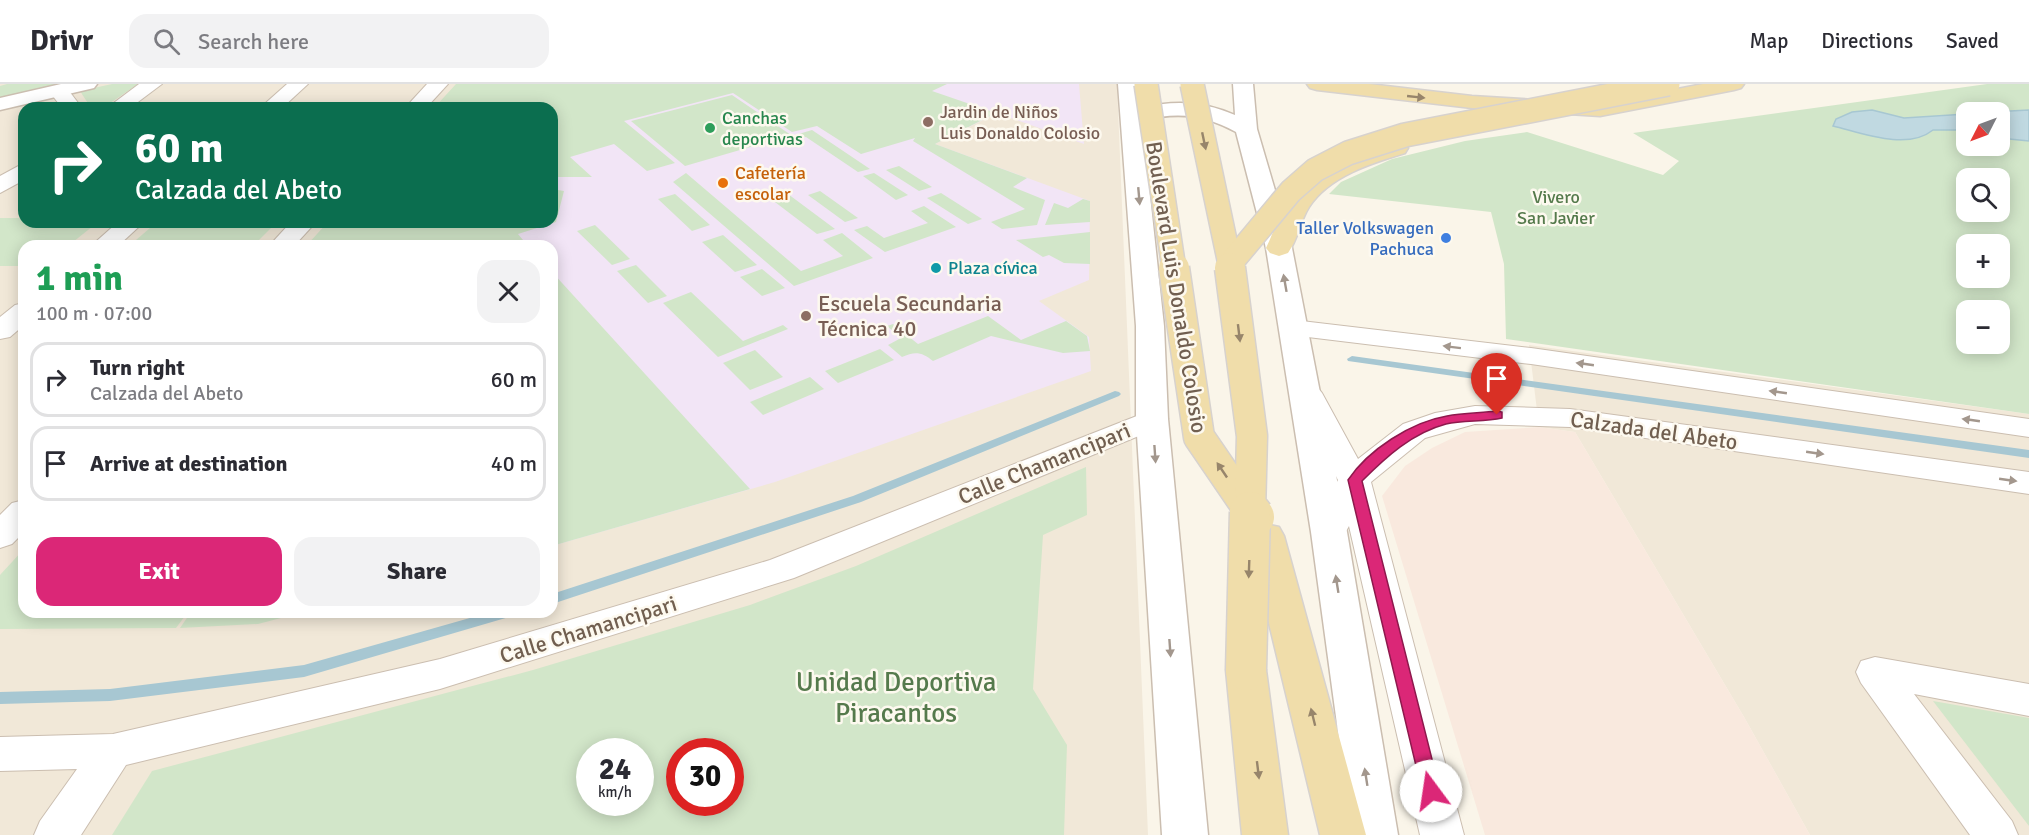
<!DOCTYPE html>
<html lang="en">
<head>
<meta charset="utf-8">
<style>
  :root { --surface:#fff; --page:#f2f2f3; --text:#2b2b33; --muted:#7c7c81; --line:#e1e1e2; --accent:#db2777 }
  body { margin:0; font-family:Signika,sans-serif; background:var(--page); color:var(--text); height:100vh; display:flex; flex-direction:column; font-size:22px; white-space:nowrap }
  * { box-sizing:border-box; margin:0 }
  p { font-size:20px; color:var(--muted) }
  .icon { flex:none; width:33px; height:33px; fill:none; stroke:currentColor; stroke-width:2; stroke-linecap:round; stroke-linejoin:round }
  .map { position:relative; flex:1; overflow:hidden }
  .drawer { position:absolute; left:18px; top:156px; width:540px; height:378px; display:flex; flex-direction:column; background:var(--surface); border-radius:18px; box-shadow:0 3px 15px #0003 }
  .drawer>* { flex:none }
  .hud { position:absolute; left:18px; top:18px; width:540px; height:126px; border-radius:18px; box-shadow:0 3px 15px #0003; background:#0b6e4f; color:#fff; overflow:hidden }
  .needle { width:39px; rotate:228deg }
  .buttons { position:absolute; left:1956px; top:18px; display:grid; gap:12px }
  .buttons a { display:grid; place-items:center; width:54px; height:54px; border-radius:12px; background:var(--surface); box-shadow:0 3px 15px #0003; font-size:30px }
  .speed { position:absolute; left:576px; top:654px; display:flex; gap:12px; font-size:30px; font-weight:700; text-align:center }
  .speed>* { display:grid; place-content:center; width:78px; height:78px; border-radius:50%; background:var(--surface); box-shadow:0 3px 15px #0003; line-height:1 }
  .speed small { font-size:15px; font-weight:400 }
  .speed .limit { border:9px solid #d22; background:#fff; color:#111 }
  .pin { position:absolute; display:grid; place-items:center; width:51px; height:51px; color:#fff; margin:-62px -26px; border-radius:50% 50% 50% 0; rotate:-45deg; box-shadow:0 0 6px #0007 }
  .pin .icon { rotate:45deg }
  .me { position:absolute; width:66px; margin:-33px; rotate:346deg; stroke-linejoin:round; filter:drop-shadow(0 0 4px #0008) }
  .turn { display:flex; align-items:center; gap:21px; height:126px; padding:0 18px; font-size:27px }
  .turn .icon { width:78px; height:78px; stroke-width:2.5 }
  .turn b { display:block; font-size:42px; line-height:51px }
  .round { display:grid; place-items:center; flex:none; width:63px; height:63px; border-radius:18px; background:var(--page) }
  .summary { display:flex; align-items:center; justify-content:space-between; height:102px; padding:0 18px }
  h1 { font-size:36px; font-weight:700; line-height:45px; color:#1e9e55 }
  .action { display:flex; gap:12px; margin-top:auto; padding:12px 18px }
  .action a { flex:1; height:69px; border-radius:18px; background:var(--accent); color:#fff; font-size:24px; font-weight:700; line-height:69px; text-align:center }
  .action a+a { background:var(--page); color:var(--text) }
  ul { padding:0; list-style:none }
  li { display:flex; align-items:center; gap:18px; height:75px; margin:0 12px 9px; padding:0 6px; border:3px solid var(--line); border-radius:18px }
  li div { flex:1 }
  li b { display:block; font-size:22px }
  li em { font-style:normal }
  header { display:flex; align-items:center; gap:36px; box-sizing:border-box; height:84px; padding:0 30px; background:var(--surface); border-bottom:2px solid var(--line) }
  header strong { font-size:28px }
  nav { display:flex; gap:33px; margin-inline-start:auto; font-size:21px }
  .search { width:420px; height:54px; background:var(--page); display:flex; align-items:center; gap:15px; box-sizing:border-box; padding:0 21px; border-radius:18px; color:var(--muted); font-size:22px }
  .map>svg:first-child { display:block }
  .residential { fill:#f1e8d8; fill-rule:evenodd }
  .commercial { fill:#f9e9de }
  .education { fill:#f2e5f6 }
  .green { fill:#d2e6c9; fill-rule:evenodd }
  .water { fill:#c0d9e1; stroke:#a7c7d2; stroke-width:1.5 }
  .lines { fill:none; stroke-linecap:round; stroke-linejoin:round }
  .stream { fill:#a7c7d2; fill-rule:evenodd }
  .minor-casing { stroke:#cbbeb0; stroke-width:2 }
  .tertiary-casing { stroke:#cbbeb0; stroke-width:3 }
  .primary-casing { stroke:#d7d2ce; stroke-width:3 }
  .minor { fill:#fff; fill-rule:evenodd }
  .tertiary { fill:#fff; fill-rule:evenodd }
  .primary { fill:#f0ddaa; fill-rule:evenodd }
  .primary-bridge-far2-casing { stroke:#d7d2ce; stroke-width:26; stroke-linecap:butt }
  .primary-bridge-far1-casing { stroke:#d7d2ce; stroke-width:33; stroke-linecap:butt }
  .primary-bridge-casing { stroke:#d7d2ce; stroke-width:43; stroke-linecap:butt }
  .primary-bridge-far2 { stroke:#f0ddaa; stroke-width:23 }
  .primary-bridge-far1 { stroke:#f0ddaa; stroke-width:30 }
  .primary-bridge { stroke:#f0ddaa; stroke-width:40 }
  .oneway { fill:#97856b }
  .oneway2 { fill:#a3978d }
  .route { fill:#db2777; stroke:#8e194d; stroke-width:1.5 }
  .education-dot { fill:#8d6e63; stroke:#fdf9ef; stroke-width:2 }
  .leisure-dot { fill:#2e9e5b; stroke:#fdf9ef; stroke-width:2 }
  .food-dot { fill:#e8710a; stroke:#fdf9ef; stroke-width:2 }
  .shop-dot { fill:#3f7fe0; stroke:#fdf9ef; stroke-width:2 }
  .culture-dot { fill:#0f9aa8; stroke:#fdf9ef; stroke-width:2 }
  .labels { text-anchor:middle; stroke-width:5; stroke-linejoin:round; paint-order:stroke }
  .far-education-label { font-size:18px; fill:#785e54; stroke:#fdf9ef; text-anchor:start }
  .far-leisure-label { font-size:18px; fill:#27864d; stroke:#fdf9ef; text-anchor:start }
  .far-food-label { font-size:18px; fill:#c56008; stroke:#fdf9ef; text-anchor:start }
  .far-park-label { font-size:18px; fill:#557a4c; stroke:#fdf9ef }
  .far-shop-label { font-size:18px; fill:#366cbe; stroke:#fdf9ef; text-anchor:end }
  .far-culture-label { font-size:18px; fill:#0d838f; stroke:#fdf9ef; text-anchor:start }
  .street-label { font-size:22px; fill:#715f50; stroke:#fdf9ef }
  .education-label { font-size:22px; fill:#785e54; stroke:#fdf9ef; text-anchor:start }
  .near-park-label { font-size:27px; fill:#557a4c; stroke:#fdf9ef }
</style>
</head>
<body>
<header>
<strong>Drivr</strong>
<div class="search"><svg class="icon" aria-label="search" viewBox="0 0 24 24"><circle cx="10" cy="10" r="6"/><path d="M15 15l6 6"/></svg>Search here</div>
<nav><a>Map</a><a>Directions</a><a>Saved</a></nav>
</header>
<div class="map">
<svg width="2029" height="751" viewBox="0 0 2029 751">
  <rect width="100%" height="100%" fill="#faf5e9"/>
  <!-- residential -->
  <g class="residential">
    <path d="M 0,0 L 1117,0 L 1148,751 L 0,751 ZM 24,24 L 552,24 L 552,138 L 24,138 ZM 24,162 L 552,162 L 552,528 L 24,528 ZM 590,668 L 640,668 L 640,718 L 590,718 ZM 680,668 L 730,668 L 730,718 L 680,718 Z"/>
    <path d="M 1529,261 L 2029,330 L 2029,751 L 1810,751 L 1744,633 L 1575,348 L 1539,343 Z"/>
  </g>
  <!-- commercial -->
  <path class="commercial" d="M 1539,343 L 1575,348 L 1744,633 L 1810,751 L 1485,751 L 1382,412 L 1405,382 L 1432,364 L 1465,348 Z"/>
  <!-- education -->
  <path class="education" d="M 587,0 L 1079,0 L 1084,60 L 997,29 L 935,60 L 1090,117 L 1089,196 L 1039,217 L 1089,253 L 1091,287 L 775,398 L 552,462 L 552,162 L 477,162 L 552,138 L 552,52 Z"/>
  <!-- green -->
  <g class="green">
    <path d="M 7,0 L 66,0 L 0,15 L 0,2 Z"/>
    <path d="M 112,0 L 138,0 L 103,24 L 91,24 L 80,7 Z"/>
    <path d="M 456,0 L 947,0 L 932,7 L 996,29 L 935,60 L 1027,94 L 1013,103 L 1045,116 L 1037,141 L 1002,145 L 991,138 L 1025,125 L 913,57 L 915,54 L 861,70 L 817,42 L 792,48 L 733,9 L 624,37 L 675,79 L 647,87 L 614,60 L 570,73 L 592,93 L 552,93 L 552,24 L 434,24 Z"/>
    <path d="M 1987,0 L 2029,0 L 2029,330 L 1506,255 L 1504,180 L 1491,128 L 1329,110 L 1341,98 L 1392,75 L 1465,57 L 1527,48 L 1663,91 L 1679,77 L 1633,49 ZM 1966,28 L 2000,28 L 2000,62 L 1966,62 ZM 1966,94 L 2000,94 L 2000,128 L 1966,128 ZM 1966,160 L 2000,160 L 2000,194 L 1966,194 ZM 1966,226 L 2000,226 L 2000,260 L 1966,260 Z"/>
    <path d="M 732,11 L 791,51 L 685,82 L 631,37 Z"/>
    <path d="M 812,46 L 870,85 L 858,88 L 806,53 L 797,55 L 792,52 Z"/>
    <path d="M 899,82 L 932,103 L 919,107 L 886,86 Z"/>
    <path d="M 686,89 L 801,187 L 843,172 L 823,156 L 842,149 L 873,174 L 794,202 L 673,98 Z"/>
    <path d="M 874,89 L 908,111 L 896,116 L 863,92 Z"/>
    <path d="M 552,105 L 564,107 L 556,138 L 518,150 L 528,162 L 306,162 L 328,138 L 552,138 Z"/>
    <path d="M 820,107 L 858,134 L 845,138 L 808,111 Z"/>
    <path d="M 941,109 L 982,135 L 968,140 L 927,114 Z"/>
    <path d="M 675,110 L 710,141 L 692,147 L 658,115 Z"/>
    <path d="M 788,110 L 835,145 L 817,150 L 771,115 Z"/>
    <path d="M 1083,115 L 1090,117 L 1090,138 L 1045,141 L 1054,119 L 1068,124 Z"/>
    <path d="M 924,122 L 956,143 L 885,168 L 854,146 L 867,142 L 884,154 L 928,139 L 911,127 Z"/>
    <path d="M 0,134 L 24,134 L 24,138 L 98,138 L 68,162 L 24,162 L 24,182 L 0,182 Z"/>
    <path d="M 157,138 L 277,138 L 253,162 L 129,162 Z"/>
    <path d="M 595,141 L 630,175 L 612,181 L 577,147 Z"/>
    <path d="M 1090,148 L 1090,180 L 1064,179 L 1049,171 L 1043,173 L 1016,156 Z"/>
    <path d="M 723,151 L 757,181 L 735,188 L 702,158 Z"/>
    <path d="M 636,181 L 667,212 L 648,219 L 617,187 Z"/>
    <path d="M 762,185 L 785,204 L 762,212 L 740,193 Z"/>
    <path d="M 552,188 L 750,405 L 552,462 Z"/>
    <path d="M 691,208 L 743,257 L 783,241 L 788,245 L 718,273 L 663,219 Z"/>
    <path d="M 988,232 L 1021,256 L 1066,237 L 1087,252 L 1090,267 L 1063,269 L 991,252 L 933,277 C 922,268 915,267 902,273 L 888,261 L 901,254 L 887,242 L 893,240 L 918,260 Z"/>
    <path d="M 880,265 L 894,276 L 838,299 L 825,287 Z"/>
    <path d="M 755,266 L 783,293 L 750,306 L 723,279 Z"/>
    <path d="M 810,293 L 824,305 L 763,331 L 750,318 Z"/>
    <path d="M 1086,383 L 1087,431 L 1043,451 L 1033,605 L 1067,661 L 1064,751 L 112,751 L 152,687 L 533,586 L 750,521 L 856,482 ZM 590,668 L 640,668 L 640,718 L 590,718 ZM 680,668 L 730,668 L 730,718 L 680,718 Z"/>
    <path d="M 24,465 L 24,528 L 188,528 L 176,544 L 0,545 L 0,491 Z"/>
    <path d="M 191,528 L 304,528 L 258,540 L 180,544 Z"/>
    <path d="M 1933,617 L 2029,634 L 2029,742 Z"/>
  </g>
  <!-- water -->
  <g class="water">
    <path d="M 1872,26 L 1904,34 L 1966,30 L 1966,46 L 1933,46 C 1907,67 1862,49 1833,42 L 1836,35 L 1852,28 Z"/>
    <path d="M 2029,26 L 2029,57 L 2000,54 L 2000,28 L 1992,28 Z"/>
  </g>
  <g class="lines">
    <!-- stream -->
    <g class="stream">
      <path d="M 1352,272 L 2029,366 L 2029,374 L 1348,277 L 1347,275 Z"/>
      <path d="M 1115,307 L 1119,308 L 1121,310 L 1119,312 L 861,418 L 552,520 L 552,510 L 853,412 Z"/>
      <path d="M 491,528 L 516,528 L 514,532 L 509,533 L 304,593 L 110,617 L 0,620 L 0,608 L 110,605 L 304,581 Z"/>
    </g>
    <!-- minor casing -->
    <g class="minor-casing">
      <g id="minor">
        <path d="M 139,0 L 162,0 L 130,24 L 107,24 Z"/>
        <path d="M 287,0 L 308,0 L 282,24 L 260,24 Z"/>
        <path d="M 427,0 L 448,0 L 426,24 L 405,24 Z"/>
        <path d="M 59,1 L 66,3 L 82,24 L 62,24 L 49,7 Z"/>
        <path d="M 24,79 L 24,96 L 0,109 L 0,92 Z"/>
        <path d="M 118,138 L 144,138 L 118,162 L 91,162 Z"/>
        <path d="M 291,138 L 316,138 L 294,162 L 269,162 Z"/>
        <path d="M 24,219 L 24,241 L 10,253 L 0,255 L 0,233 L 15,221 Z"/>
        <path d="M 1293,236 L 1531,264 L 2029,335 L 2029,353 L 1531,280 L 1283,250 L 1279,244 L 1283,238 Z"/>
        <path d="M 1307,300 L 1317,303 L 1322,309 L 1358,375 L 1403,340 L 1435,329 L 1475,322 L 1570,325 L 2029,388 L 2029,410 L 1570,343 L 1475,340 L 1425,354 L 1371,398 L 1464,751 L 1420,751 L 1349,442 L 1341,456 L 1329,460 L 1317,456 L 1312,448 L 1338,396 L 1292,309 L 1297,303 Z"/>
        <path d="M 1152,326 L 1163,328 L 1167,335 L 1163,342 L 794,494 L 440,605 L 126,681 L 81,751 L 34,751 L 40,737 L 77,685 L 0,687 L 0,653 L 113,650 L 440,575 L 770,476 Z"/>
        <path d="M 24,416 L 24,448 L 12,460 L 0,464 L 0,431 L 12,419 Z"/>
        <path d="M 1875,573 L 2029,600 L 2029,632 L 1914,610 L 2012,737 L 2018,751 L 1970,751 L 1861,599 L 1856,588 L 1861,577 Z"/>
      </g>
    </g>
    <!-- tertiary casing -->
    <g class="tertiary-casing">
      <g id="tertiary">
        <path d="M 61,0 L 97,0 L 94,4 L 0,26 L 0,14 Z"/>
        <path d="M 1118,0 L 1138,0 L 1141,24 C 1174,16 1203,17 1235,31 L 1233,0 L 1253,0 L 1257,45 L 1292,164 L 1347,448 L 1398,751 L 1352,751 L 1311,448 L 1266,164 L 1236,48 C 1204,31 1178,27 1142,37 L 1164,242 L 1168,335 L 1208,751 L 1162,751 L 1136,335 L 1136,242 Z"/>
      </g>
    </g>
    <!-- primary casing -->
    <g class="primary-casing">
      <g id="primary">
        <path d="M 1307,0 L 1369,0 L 1472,12 L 1600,20 L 1703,0 L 1744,0 L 1741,4 L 1734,6 L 1600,32 L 1472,24 L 1317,6 L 1310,4 Z"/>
        <path d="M 1397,57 L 1405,59 L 1408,64 L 1405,69 C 1372,79 1329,92 1309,123 C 1300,137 1298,155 1288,169 L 1279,172 L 1270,169 L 1266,164 C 1273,150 1277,135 1286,121 C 1310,85 1356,67 1397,57 Z"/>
        <path d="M 1266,440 L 1279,443 L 1284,452 L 1366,751 L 1320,751 L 1248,452 L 1253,443 Z"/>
        <path d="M 1246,570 L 1260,575 L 1266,586 L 1288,751 L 1242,751 L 1226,586 L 1232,575 Z"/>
      </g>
    </g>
    <!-- minor -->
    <use href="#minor" class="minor"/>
    <!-- tertiary -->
    <use href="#tertiary" class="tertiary"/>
    <!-- primary -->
    <use href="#primary" class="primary"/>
    <!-- primary-bridge-far2 casing -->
    <g class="primary-bridge-far2-casing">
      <g id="primary-bridge-far2">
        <path d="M 1146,0 L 1174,185"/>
        <path d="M 1192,0 L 1231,185"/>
        <path d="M 1230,180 L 1291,107 L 1315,86 L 1348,69 L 1405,51 L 1668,0"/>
      </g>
    </g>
    <!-- primary-bridge-far1 casing -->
    <g class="primary-bridge-far1-casing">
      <g id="primary-bridge-far1">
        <path d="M 1174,184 L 1199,353 L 1251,429"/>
        <path d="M 1230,184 L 1252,352 L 1250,429"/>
      </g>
    </g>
    <!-- primary-bridge casing -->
    <g class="primary-bridge-casing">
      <g id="primary-bridge">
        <path d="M 1250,428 L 1254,433"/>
        <path d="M 1246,586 L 1250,428"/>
      </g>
    </g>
    <!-- primary-bridge-far2 -->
    <use href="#primary-bridge-far2" class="primary-bridge-far2"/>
    <!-- primary-bridge-far1 -->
    <use href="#primary-bridge-far1" class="primary-bridge-far1"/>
    <!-- primary-bridge -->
    <use href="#primary-bridge" class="primary-bridge"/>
  </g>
  <!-- one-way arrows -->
  <defs><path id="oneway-solid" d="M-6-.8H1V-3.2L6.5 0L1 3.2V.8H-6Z" transform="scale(1.5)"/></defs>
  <g class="oneway">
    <use href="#oneway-solid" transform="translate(1416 13) rotate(6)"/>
    <use href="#oneway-solid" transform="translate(1204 57) rotate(78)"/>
    <use href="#oneway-solid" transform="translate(1239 249) rotate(83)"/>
    <use href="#oneway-solid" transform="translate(1222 386) rotate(-124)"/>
    <use href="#oneway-solid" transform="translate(1249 485) rotate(92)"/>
    <use href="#oneway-solid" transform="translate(1313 633) rotate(-104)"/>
    <use href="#oneway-solid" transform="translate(1258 686) rotate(83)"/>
  </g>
  <g class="oneway2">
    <use href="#oneway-solid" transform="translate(1139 112) rotate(85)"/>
    <use href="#oneway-solid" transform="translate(1285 199) rotate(-100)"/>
    <use href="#oneway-solid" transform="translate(1452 263) rotate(-173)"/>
    <use href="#oneway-solid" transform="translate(1585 280) rotate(-172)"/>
    <use href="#oneway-solid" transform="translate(1778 308) rotate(-172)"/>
    <use href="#oneway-solid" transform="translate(1971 336) rotate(-172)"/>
    <use href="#oneway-solid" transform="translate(1815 369) rotate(8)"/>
    <use href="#oneway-solid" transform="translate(1155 370) rotate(86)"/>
    <use href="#oneway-solid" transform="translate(2008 396) rotate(8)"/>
    <use href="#oneway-solid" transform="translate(1337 500) rotate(-99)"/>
    <use href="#oneway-solid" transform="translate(1170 564) rotate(86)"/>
    <use href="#oneway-solid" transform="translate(1366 693) rotate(-99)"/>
  </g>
  <!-- route -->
  <path class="route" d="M 1497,327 L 1502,328 L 1502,334 C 1484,338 1464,336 1446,340 C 1412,349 1386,373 1362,397 L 1440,707 L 1438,712 L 1431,715 L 1424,712 L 1422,707 L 1348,396 C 1368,366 1411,338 1447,332 C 1463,329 1481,329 1497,327 Z"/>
  <!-- markers -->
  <g class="education-dot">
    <circle cx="928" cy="38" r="6"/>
    <circle cx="806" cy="232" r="6"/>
  </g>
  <circle class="leisure-dot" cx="710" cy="44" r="6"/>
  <circle class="food-dot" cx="723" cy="99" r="6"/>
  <circle class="shop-dot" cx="1446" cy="154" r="6"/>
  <circle class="culture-dot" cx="936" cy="184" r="6"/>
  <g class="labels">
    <!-- far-education labels -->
    <g class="far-education-label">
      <text x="940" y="34">Jardin de Niños<tspan x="940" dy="21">Luis Donaldo Colosio</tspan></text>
    </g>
    <!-- far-leisure labels -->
    <g class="far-leisure-label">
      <text x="722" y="40">Canchas<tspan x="722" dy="21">deportivas</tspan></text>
    </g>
    <!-- far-food labels -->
    <g class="far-food-label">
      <text x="735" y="95">Cafetería<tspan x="735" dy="21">escolar</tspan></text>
    </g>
    <!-- far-park labels -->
    <g class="far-park-label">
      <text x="1556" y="119">Vivero<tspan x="1556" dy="21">San Javier</tspan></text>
    </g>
    <!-- far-shop labels -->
    <g class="far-shop-label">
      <text x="1434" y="150">Taller Volkswagen<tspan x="1434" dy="21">Pachuca</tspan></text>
    </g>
    <!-- far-culture labels -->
    <g class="far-culture-label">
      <text x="948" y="190">Plaza cívica</text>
    </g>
    <!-- street labels -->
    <g class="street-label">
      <text transform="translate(1177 203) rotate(81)" y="8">Boulevard Luis Donaldo Colosio</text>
      <text transform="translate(1654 346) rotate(8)" y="8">Calzada del Abeto</text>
      <text transform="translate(1044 379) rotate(-22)" y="8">Calle Chamancipari</text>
      <text transform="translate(588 545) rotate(-17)" y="8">Calle Chamancipari</text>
    </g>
    <!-- education labels -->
    <g class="education-label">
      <text x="818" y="227">Escuela Secundaria<tspan x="818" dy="25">Técnica 40</tspan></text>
    </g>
    <!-- near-park labels -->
    <g class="near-park-label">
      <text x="896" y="607">Unidad Deportiva<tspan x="896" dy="31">Piracantos</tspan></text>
    </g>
  </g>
</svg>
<div class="buttons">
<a><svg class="needle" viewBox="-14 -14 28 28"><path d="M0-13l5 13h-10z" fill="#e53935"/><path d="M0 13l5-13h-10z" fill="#7c7c81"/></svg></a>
<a><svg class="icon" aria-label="search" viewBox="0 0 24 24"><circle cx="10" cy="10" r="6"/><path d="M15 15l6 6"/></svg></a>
<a>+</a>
<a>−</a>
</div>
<div class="speed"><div>24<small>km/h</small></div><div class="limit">30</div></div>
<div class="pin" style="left:1497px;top:331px;background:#d93025"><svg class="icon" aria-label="arrive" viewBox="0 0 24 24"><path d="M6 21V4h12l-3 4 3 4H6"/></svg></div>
<svg class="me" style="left:1431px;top:707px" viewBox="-20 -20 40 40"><circle r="19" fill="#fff"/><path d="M0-13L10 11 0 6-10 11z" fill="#db2777"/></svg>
<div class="hud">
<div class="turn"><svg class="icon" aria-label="right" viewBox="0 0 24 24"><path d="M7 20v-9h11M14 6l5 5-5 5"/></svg><div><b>60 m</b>Calzada del Abeto</div></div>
</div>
<section class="drawer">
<div class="summary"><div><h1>1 min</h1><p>100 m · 07:00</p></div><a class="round"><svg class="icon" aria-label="close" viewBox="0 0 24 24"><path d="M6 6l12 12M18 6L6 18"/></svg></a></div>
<ul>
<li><svg class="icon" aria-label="right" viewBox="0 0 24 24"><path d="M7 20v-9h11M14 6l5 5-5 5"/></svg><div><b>Turn right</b><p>Calzada del Abeto</p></div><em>60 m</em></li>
<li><svg class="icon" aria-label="arrive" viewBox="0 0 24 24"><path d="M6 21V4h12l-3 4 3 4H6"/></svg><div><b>Arrive at destination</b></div><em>40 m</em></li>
</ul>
<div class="action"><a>Exit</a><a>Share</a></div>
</section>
</div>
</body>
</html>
